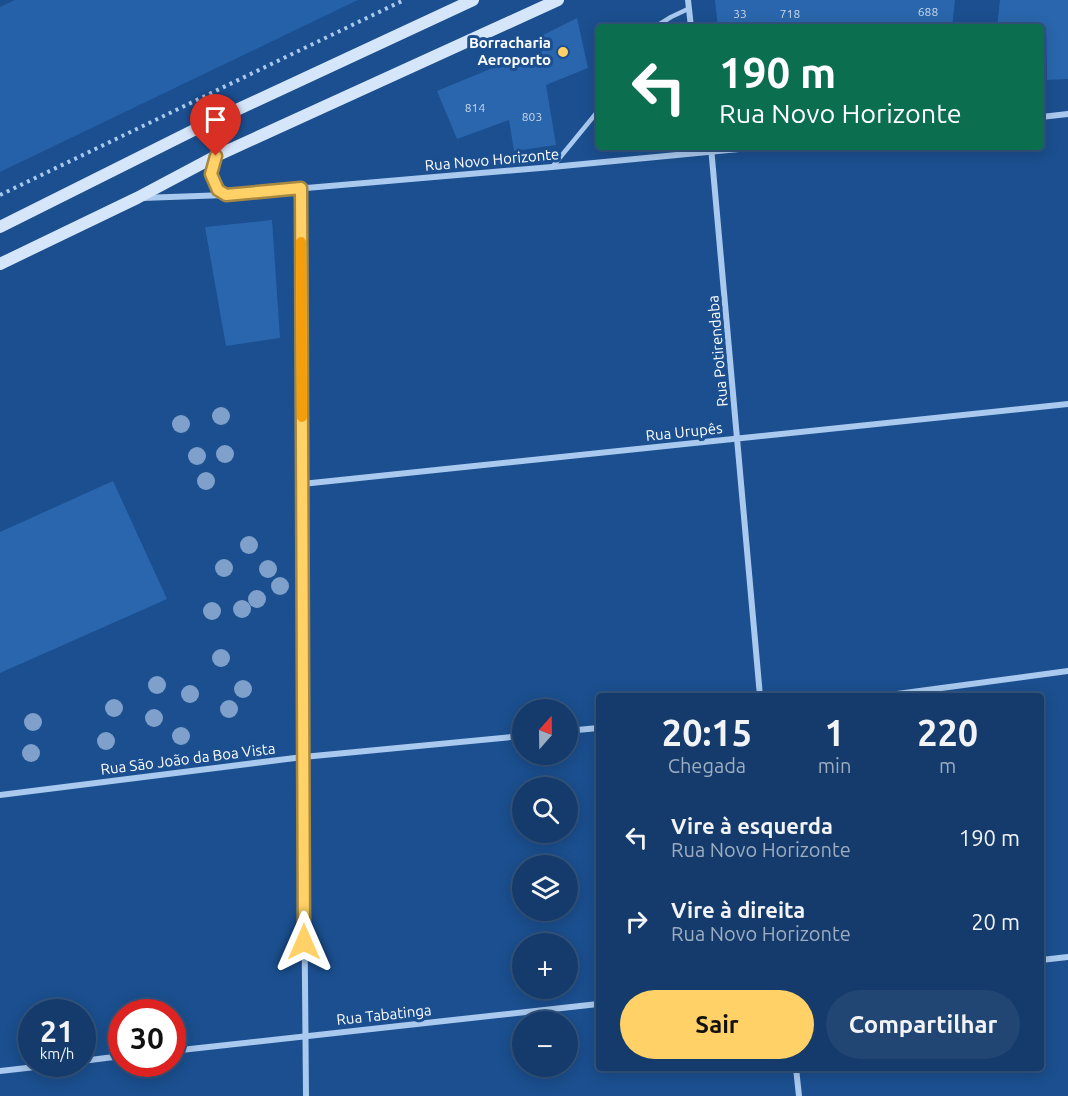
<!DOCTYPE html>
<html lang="pt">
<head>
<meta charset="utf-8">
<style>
  :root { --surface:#143b6b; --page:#214673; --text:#f1f3f6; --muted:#9dadc1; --line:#33557e; --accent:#ffd166 }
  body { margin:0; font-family:Ubuntu,sans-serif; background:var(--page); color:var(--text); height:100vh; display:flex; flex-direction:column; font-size:22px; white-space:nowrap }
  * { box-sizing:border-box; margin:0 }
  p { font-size:20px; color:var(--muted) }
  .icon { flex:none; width:33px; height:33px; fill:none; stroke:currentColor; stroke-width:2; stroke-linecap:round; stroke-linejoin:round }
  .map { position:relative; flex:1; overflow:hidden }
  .details { position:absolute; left:596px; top:693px; width:448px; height:378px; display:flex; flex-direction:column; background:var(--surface); border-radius:6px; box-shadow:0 3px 15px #0003,0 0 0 2px var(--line) }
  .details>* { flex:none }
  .top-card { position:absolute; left:596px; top:24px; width:448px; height:126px; border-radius:6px; box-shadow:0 3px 15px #0003,0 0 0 2px var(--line); background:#0b6e4f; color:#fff; overflow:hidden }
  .needle { width:39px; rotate:20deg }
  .fabs { position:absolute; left:512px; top:699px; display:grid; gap:12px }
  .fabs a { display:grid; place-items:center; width:66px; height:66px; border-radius:50%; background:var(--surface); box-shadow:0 3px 15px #0003,0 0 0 2px var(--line); font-size:30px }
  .speed { position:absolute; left:18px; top:999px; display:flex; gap:12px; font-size:30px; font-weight:700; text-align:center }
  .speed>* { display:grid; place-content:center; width:78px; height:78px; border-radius:50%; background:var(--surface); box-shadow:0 3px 15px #0003,0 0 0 2px var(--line); line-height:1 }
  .speed small { font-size:15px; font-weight:400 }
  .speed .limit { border:9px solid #d22; background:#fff; color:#111 }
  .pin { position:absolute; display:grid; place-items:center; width:51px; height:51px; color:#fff; margin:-62px -26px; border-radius:50% 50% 50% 0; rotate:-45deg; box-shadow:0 0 6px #0007 }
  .pin .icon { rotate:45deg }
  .me { position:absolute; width:66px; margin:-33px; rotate:0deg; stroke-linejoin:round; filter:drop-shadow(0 0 4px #0008) }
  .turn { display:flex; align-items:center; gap:21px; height:126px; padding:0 24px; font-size:27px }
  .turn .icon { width:78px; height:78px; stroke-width:2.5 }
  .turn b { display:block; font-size:42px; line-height:51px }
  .eta { display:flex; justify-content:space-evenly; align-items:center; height:102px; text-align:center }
  .eta b { font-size:36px; font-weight:700; line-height:42px }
  .action { display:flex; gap:12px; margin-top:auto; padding:12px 24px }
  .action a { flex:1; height:69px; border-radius:36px; background:var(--accent); color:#111; font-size:24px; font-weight:700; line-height:69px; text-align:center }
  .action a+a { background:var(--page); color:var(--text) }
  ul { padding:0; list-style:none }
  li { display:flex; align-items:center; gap:18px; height:84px; padding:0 24px }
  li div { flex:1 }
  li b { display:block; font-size:22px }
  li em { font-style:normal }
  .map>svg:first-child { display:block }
  .green { fill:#2461a8 }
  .building { fill:#2a66ad }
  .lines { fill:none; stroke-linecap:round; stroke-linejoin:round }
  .path { stroke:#a9c9ee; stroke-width:4; stroke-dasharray:3 4.5; stroke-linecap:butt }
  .service { stroke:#a9c9ee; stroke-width:4.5 }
  .minor { stroke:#a9c9ee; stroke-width:6 }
  .secondary { stroke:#d6e6fa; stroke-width:12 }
  .tree { fill:#7ea0ca }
  .route-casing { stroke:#a68842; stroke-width:15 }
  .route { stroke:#ffd166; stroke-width:10 }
  .slow { stroke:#f59e0b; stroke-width:10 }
  .poi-dot { fill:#ffd166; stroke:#1b4f8f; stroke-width:2 }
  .labels { text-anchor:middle; stroke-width:6; stroke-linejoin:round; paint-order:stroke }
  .number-label { font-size:12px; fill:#cad9ea }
  .poi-label { font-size:15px; font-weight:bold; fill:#fff; stroke:#1b4f8f; text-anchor:end }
  .street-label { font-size:15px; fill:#fff; stroke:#1b4f8f }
</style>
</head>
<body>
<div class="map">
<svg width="1068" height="1096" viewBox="0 0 1068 1096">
  <rect width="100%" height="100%" fill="#1b4f8f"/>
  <!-- green -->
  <path class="green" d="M 15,0 L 358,0 L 0,172 L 0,7 Z"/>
  <!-- building -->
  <g class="building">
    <path d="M 715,0 L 955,0 L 952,27 L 718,27 Z"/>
    <path d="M 1000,0 L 1068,0 L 1068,79 L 1047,80 L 1046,27 L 997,27 Z"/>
    <path d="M 577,18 L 588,68 L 546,85 L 556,145 L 514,151 L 509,120 L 457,139 L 437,91 L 490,69 L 543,60 L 539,37 Z"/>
    <path d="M 272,220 L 280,338 L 226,346 L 205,227 Z"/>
    <path d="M 113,481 L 167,599 L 0,673 L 0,532 Z"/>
  </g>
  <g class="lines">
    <!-- path -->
    <path class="path" d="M 0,195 L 404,0"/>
    <!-- service -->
    <g class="service">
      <path d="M 655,27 L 671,17 L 688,9"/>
      <path d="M 553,166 L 598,111"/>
    </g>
    <!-- minor -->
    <g class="minor">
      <path d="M 688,0 L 691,27"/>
      <path d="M 1041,117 L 1068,114"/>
      <path d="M 711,147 L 760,696"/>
      <path d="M 214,160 C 207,174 213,186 225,195"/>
      <path d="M 301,188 L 303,757 L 306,1096"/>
      <path d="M 142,198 L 226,195 L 552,167 L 760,147"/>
      <path d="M 302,484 L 1068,404"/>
      <path d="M 882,696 L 1068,671"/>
      <path d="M 567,731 L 598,728"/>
      <path d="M 0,795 L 303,757 L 522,736"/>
      <path d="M 1041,960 L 1068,957"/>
      <path d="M 172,1051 L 598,1004"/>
      <path d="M 82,1061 L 122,1056"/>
      <path d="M 796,1068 L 799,1096"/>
      <path d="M 0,1071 L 62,1064"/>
    </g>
    <!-- secondary -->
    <g class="secondary">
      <path d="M 0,227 L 202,126 L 473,0"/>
      <path d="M 0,264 L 137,198 L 216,156 L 558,0"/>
    </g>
  </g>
  <!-- trees -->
  <g class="tree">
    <circle cx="221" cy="416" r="9"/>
    <circle cx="181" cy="424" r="9"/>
    <circle cx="225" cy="454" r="9"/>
    <circle cx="197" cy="456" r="9"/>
    <circle cx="206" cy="481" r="9"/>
    <circle cx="249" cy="545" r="9"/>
    <circle cx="224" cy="568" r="9"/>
    <circle cx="268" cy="569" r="9"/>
    <circle cx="280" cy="586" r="9"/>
    <circle cx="257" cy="599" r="9"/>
    <circle cx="242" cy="609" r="9"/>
    <circle cx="212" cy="611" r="9"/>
    <circle cx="221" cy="658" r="9"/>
    <circle cx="157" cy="685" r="9"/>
    <circle cx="243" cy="689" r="9"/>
    <circle cx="190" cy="694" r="9"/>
    <circle cx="114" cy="708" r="9"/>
    <circle cx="229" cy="709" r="9"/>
    <circle cx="154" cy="718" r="9"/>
    <circle cx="33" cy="722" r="9"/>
    <circle cx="181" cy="736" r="9"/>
    <circle cx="106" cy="741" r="9"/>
    <circle cx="31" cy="753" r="9"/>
  </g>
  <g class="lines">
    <!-- route casing -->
    <g class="route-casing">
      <path id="route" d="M 216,156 L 211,174 L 218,190 L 226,195 L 301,188 L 304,942"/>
    </g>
    <!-- route -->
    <use href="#route" class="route"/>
    <!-- slow -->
    <path class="slow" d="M 301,242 L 302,417"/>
  </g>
  <!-- markers -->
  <circle class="poi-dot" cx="563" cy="52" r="6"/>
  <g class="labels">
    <!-- number labels -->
    <g class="number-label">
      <text x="928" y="16">688</text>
      <text x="740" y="18">33</text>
      <text x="790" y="18">718</text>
      <text x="475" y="112">814</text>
      <text x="532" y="121">803</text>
    </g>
    <!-- poi labels -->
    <g class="poi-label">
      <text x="551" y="48">Borracharia<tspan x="551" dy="17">Aeroporto</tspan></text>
    </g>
    <!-- street labels -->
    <g class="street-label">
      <text transform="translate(492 160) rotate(-5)" y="5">Rua Novo Horizonte</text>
      <text transform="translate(718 351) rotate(-95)" y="5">Rua Potirendaba</text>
      <text transform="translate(684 432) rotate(-6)" y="5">Rua Urupês</text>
      <text transform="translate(188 759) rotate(-7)" y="5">Rua São João da Boa Vista</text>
      <text transform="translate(384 1015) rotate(-6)" y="5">Rua Tabatinga</text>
    </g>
  </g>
</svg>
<div class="fabs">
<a><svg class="needle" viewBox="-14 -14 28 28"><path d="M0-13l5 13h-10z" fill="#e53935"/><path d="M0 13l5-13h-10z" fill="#9dadc1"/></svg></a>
<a><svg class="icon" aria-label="search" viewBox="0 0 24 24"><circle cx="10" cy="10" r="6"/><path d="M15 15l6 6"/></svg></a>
<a><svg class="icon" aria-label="layers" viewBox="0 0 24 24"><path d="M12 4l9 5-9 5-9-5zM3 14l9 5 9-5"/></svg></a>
<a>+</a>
<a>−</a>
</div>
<div class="speed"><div>21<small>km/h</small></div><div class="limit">30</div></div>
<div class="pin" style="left:216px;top:156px;background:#d93025"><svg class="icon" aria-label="arrive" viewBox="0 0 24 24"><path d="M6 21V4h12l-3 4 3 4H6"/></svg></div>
<svg class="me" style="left:304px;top:942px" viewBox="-20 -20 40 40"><path d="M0-17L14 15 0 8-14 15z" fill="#ffd166" stroke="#fff" stroke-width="4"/></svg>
<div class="top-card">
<div class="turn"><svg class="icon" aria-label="left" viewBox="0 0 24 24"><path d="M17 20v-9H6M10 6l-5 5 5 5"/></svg><div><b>190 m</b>Rua Novo Horizonte</div></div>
</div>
<section class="details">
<div class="eta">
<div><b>20:15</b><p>Chegada</p></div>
<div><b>1</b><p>min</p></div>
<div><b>220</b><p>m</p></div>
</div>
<ul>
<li><svg class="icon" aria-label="left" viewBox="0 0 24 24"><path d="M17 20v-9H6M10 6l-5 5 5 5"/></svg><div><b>Vire à esquerda</b><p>Rua Novo Horizonte</p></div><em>190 m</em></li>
<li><svg class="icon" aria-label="right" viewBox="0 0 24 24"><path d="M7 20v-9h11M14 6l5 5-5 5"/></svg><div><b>Vire à direita</b><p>Rua Novo Horizonte</p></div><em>20 m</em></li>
</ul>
<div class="action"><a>Sair</a><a>Compartilhar</a></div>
</section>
</div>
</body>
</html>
